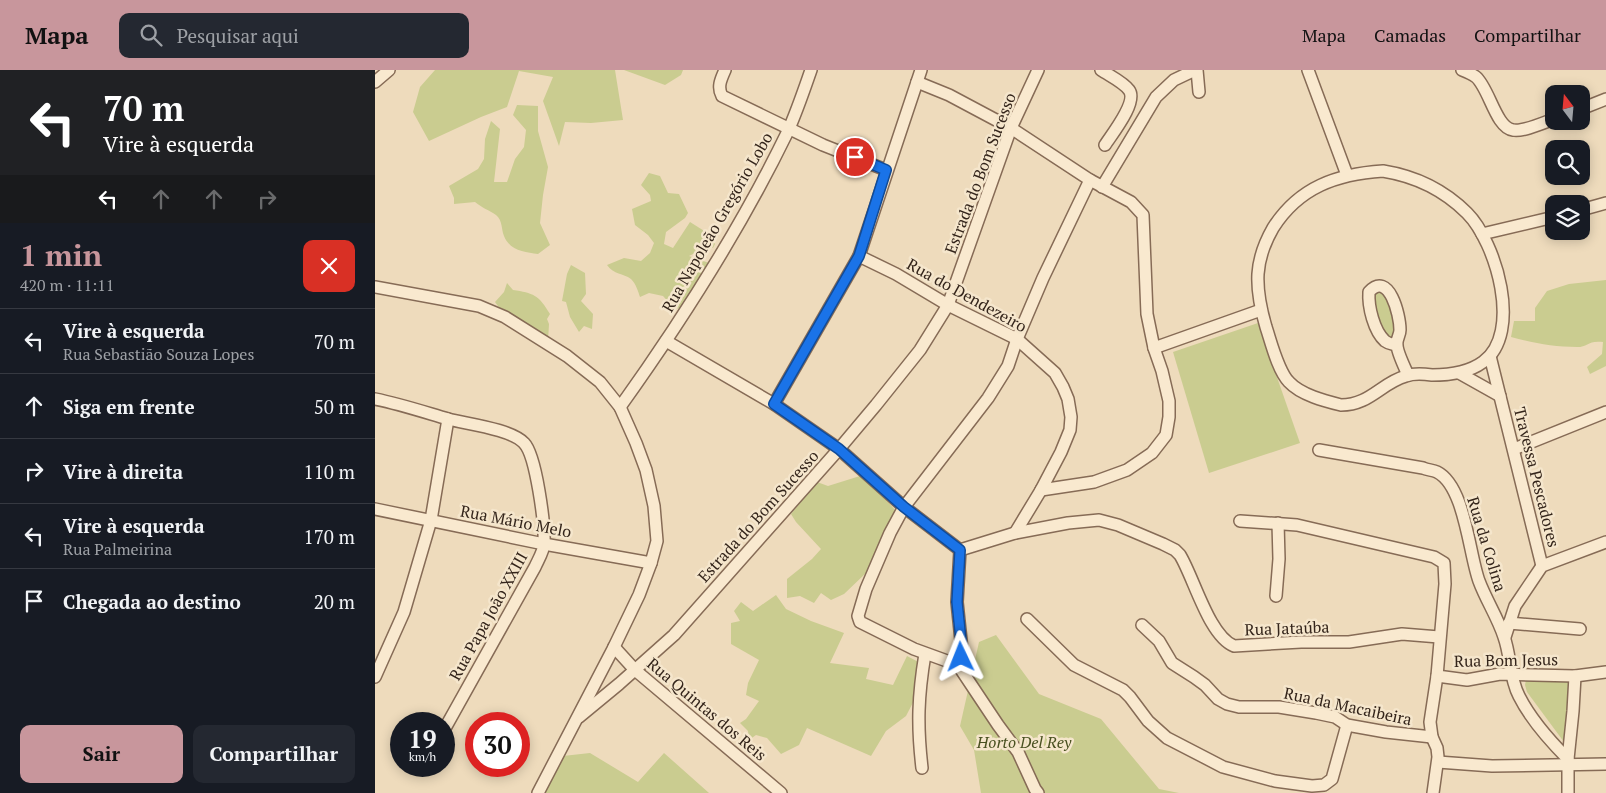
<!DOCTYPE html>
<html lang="pt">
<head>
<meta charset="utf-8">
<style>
  :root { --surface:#171b24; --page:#242831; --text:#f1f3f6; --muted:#9ea1a6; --line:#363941; --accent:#c8969c }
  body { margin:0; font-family:"PT Serif",serif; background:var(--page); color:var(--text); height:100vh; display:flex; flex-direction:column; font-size:19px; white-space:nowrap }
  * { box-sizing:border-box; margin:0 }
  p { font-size:16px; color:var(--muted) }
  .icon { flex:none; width:28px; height:28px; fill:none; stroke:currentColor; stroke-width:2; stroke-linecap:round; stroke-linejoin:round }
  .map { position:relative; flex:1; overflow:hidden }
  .drawer { display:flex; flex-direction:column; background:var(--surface); width:375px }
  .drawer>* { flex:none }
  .hud { background:#202124; color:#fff; overflow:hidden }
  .needle { width:32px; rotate:344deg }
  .tools { position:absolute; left:1170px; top:15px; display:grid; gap:10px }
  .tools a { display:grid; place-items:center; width:45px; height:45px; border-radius:10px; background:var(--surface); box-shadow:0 2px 12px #0003; font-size:25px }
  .speed { position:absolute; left:15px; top:642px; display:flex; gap:10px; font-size:25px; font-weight:700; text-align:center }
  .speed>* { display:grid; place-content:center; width:65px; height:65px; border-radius:50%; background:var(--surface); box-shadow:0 2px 12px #0003; line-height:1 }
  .speed small { font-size:12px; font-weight:400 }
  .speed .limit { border:8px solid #d22; background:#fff; color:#111 }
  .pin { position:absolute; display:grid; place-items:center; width:42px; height:42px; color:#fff; margin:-21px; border:2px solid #fff; border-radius:50%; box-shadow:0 1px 5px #0007 }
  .me { position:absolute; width:55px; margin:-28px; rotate:358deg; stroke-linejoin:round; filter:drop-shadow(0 0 4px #0008) }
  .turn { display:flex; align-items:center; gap:18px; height:105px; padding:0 20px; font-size:22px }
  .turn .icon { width:65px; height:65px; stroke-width:2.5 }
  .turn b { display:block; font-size:35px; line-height:42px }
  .lanes { display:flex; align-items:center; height:48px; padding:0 20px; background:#0003; justify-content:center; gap:25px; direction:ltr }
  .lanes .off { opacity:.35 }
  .round { display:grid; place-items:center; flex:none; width:52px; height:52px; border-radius:10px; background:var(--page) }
  .overview { display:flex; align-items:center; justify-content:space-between; height:85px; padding:0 20px }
  h1 { font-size:30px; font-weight:600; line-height:38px; color:var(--accent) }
  .action { display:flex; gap:10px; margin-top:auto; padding:10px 20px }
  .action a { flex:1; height:58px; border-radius:10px; background:var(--accent); color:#111; font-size:20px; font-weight:600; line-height:58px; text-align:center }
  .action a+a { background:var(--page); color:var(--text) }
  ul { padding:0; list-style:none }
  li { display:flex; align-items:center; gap:15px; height:65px; padding:0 20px; border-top:1px solid var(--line) }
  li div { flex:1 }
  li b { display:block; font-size:19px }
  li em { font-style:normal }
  header { display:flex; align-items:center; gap:30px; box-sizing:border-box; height:70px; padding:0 25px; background:var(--accent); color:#111 }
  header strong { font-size:24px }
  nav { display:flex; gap:28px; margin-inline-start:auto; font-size:18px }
  .search { width:350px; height:45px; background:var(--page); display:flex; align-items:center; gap:12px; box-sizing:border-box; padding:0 18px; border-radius:10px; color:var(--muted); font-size:19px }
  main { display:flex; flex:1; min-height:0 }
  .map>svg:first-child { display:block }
  .green { fill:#cacc90 }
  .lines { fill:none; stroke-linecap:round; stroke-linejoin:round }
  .minor-casing { stroke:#866b56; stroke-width:14 }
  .minor { stroke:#f9e9cf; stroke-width:11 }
  .route-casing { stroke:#114b97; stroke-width:12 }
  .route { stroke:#1a73e8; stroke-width:9 }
  .labels { text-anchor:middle; stroke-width:5; stroke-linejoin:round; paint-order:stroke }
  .street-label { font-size:16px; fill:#34251b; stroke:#f5e6cc }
  .park-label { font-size:16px; font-style:italic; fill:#495121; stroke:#f5e6cc }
</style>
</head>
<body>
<header>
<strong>Mapa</strong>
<div class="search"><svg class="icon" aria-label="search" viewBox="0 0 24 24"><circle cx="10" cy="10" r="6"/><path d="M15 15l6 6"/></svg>Pesquisar aqui</div>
<nav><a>Mapa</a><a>Camadas</a><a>Compartilhar</a></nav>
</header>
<main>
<section class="drawer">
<div class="hud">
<div class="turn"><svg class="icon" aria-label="left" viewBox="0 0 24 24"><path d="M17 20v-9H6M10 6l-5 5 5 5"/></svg><div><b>70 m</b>Vire à esquerda</div></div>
<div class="lanes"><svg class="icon" aria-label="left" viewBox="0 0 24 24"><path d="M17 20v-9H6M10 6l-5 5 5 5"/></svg><svg class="icon off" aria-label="ahead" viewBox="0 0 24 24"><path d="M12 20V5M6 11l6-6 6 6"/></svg><svg class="icon off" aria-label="ahead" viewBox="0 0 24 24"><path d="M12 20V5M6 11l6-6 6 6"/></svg><svg class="icon off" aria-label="right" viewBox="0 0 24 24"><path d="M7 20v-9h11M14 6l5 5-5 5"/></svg></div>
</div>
<div class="overview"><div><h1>1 min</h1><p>420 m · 11:11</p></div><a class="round" style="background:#d93025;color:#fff"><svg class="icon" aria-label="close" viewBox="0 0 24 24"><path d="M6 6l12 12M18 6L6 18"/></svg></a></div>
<ul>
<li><svg class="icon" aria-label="left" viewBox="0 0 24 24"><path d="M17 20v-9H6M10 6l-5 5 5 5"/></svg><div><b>Vire à esquerda</b><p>Rua Sebastião Souza Lopes</p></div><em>70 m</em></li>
<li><svg class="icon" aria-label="ahead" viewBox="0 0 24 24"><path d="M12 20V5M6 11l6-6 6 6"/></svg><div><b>Siga em frente</b></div><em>50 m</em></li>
<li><svg class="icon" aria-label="right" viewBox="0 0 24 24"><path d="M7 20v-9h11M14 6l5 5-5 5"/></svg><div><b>Vire à direita</b></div><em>110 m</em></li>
<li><svg class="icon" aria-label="left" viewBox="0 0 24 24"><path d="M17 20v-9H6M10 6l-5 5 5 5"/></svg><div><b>Vire à esquerda</b><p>Rua Palmeirina</p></div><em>170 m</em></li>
<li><svg class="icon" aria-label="arrive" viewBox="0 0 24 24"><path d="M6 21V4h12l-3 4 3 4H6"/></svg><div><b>Chegada ao destino</b></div><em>20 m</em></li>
</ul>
<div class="action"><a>Sair</a><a>Compartilhar</a></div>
</section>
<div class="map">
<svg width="1231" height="723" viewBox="0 0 1231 723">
  <rect width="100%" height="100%" fill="#eedbbc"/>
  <!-- green -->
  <g class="green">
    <path d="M 60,0 L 240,0 L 248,50 L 216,53 L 190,52 L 184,76 L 168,31 L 178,7 L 144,1 L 132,37 L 106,47 L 54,71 L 38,42 L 45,17 Z"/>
    <path d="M 249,0 L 308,0 L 306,5 L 290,15 Z"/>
    <path d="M 142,35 L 163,36 L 163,61 L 173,97 L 168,125 L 165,153 L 175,175 L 163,184 C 150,182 135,181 129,166 C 126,159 128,151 121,145 C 114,140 107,138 100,132 L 79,134 L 79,128 L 74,116 L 103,99 L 109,89 L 110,69 L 116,51 L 125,59 L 119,112 L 132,112 L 140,89 L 149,77 L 151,60 L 138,45 Z"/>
    <path d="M 274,103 L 285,106 L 293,123 L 304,124 L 313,143 L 310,148 L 291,162 L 289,174 L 298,178 L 315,152 L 334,164 L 340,174 L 338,178 L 332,177 L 314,186 L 334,193 L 329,213 L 317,221 L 309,239 L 299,238 L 288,226 L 274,223 L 265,227 C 263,221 261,214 256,209 C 248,203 239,205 232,195 L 249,188 L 266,191 L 275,183 L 279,173 L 273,165 L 260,155 L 257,139 L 276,131 L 275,125 L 266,115 Z"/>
    <path d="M 196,195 L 210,203 L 211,224 L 206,231 L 218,244 L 217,259 L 209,256 L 204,262 L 195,247 L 191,232 L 187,231 L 192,204 Z"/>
    <path d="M 1231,210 L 1231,296 L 1215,304 L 1212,297 L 1227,284 L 1228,272 C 1213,270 1213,277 1202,277 C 1179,277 1158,273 1136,267 L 1139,251 L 1160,251 L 1160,238 L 1172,221 L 1194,214 Z"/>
    <path d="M 132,213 L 138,220 C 158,223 164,225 175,244 L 172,249 L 174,254 L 173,271 L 128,243 L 120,232 L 129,222 Z"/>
    <path d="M 1011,221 L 1023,261 C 1019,267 1016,268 1008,265 L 996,225 L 997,222 Z"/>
    <path d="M 883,253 L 925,373 L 834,403 L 798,282 Z"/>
    <path d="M 485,406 L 504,422 L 520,440 L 491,503 L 469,524 L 456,530 L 446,523 L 439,533 L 425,526 L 412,528 L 412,509 L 437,489 L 446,479 L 421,452 L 416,444 L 442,412 L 453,416 Z"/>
    <path d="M 401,525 L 411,539 L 436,551 L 469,563 L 455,593 L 494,598 L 491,609 L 518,615 L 532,586 L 553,597 L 545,619 L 531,646 L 511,661 L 496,686 L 432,658 L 424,675 L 406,684 L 392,668 L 381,665 L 374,670 L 373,661 L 365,653 L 371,649 L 384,631 L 371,625 L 373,613 L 384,590 L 356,574 L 356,553 L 365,551 L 359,541 L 366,532 L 378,541 Z"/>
    <path d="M 621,565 L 664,624 L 726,649 L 784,719 L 804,723 L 606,723 L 599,680 L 585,656 L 604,572 Z"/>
    <path d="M 1195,609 L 1192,672 L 1189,672 L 1152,622 L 1150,615 L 1151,610 Z"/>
    <path d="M 215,683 L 263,712 L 289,683 L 334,723 L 169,723 L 188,686 Z"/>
  </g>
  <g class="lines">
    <!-- minor casing -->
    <g class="minor-casing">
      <g id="minor">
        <path d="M 350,0 C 346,9 342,17 347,26 L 448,75 L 511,100"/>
        <path d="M 726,0 C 735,6 748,12 754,20 C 763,32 737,64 730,75"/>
        <path d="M 822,0 L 824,22"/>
        <path d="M 933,0 L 972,105"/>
        <path d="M 1087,0 C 1092,2 1097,4 1101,7 C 1114,18 1121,58 1138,60 C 1148,62 1168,53 1179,49"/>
        <path d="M 0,12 L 14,0"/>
        <path d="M 542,12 L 574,25 L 636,58 L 715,110 L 756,132 L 768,145 L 772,244 L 779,278 L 787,301 L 794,331 L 794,347 L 791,365 L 777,383 L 752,400 L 719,412 L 666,420"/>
        <path d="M 1206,39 L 1231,29"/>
        <path d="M 1008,101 C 1039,106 1069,120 1092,143 C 1121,172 1148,263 1108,292 C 1093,303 1075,305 1057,305 C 1049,304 1039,303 1031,306 C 1006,313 995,335 966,335 C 950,331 926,325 914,312 C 903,301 896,272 891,257 C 886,240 882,222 883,204 C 884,188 890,172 898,158 C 924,117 962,104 1008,101 Z"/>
        <path d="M 727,117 L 781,27 L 799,10 L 820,0"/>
        <path d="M 1206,140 L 1231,133"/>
        <path d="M 1107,164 L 1179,147"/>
        <path d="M 484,186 L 521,204 L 573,235 L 642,269 L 680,303 L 688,317 L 693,329 L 696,347 L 695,360 L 686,382 L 666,420 L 640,463"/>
        <path d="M 0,217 L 104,236 L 130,247 L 192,286 L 225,312 L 245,337 L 261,373 L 271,400 L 279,436 L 282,471 L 276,493 L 264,525 L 239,577 L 163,723"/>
        <path d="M 291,271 L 399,334 L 464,379 L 529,437 L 585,480"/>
        <path d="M 1021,275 C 1017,274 1014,274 1010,271 C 999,261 993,237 994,222 C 1014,200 1025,245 1025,260 C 1025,265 1021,270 1022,275 C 1022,282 1030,298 1033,305"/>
        <path d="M 779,278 L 886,240"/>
        <path d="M 1115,286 L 1167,496"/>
        <path d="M 1084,303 L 1125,326"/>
        <path d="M 0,329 C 25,334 49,342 73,349 C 92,354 136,359 149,373 C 161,385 170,454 169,473 C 169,481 163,490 160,497 L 69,660"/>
        <path d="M 399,334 L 484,186 L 546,0"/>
        <path d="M 245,337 C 308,249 366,158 413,61 C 422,41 429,20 436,0"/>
        <path d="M 1139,379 L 1231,342"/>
        <path d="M 944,380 L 1048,398 C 1052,400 1058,400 1062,402 C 1090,416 1094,484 1104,511 C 1111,530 1123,548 1129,567 C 1136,586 1134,607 1144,626 C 1156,650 1174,670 1193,689"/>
        <path d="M 0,439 L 169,474 L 276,493"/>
        <path d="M 865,451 L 922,455 L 1059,487 L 1069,493 L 1070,514 L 1062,606 L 1055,652 L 1057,667 L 1062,678 L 1063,687 L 1058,723"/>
        <path d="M 585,480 L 640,463 L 693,453 L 724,450 L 743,455 L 788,474 L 800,480 L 805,485 C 819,508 834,566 859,576 L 926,572 L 974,572 L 1027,564 L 1064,567"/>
        <path d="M 901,526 L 904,489 L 903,453"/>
        <path d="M 652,549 L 699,595 L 748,620 L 755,627 L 773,651 L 792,668 L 848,697 L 900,711 L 937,716 L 949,715 L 957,709 L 972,655"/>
        <path d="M 1134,553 L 1205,559"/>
        <path d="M 767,555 L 784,571 L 797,593 L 819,607 L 830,615 L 843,629 L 852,634 L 864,637 L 904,637 L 941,643 L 960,647 L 972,655 L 1011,662 L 1057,667"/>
        <path d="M 1130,567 L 1140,536 L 1167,496 L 1231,472"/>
        <path d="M 239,577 L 260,600 L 406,723"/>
        <path d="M 583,595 L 539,579 L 485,552 L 483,546 L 491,519 L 515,463 L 529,437 L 613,328 L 633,296 L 642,269 L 668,208 L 715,110"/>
        <path d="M 583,595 L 623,655 L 643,682 L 660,719 L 663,723"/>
        <path d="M 583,595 L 587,580 L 582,532 L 585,480"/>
        <path d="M 1062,606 L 1092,610 L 1125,604 L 1200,606 L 1231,602"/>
        <path d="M 0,607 L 29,542 L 56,450 L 73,349"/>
        <path d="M 204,647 L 244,614 L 299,565 L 464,379 L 501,335 L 545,280 L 573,235 L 636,58 L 663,0"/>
        <path d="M 1063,692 L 1117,696 L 1231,694"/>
        <path d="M 547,698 C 542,655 543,626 550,584"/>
        <path d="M 1193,723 L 1193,689 L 1198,641 L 1200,606"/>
      </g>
    </g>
    <!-- minor -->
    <use href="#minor" class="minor"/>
  </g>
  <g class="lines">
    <!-- route casing -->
    <g class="route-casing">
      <path id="route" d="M 480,87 L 511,100 L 484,186 L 399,334 L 464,379 L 529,437 L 585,480 L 582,532 L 587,580 L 586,587"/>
    </g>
    <!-- route -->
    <use href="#route" class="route"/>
  </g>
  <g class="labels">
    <!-- street labels -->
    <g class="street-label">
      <text transform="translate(605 103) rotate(-69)" y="6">Estrada do Bom Sucesso</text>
      <text transform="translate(342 152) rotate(-60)" y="6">Rua Napoleão Gregório Lobo</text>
      <text transform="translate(592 225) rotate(29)" y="6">Rua do Dendezeiro</text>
      <text transform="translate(1162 407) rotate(76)" y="6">Travessa Pescadores</text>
      <text transform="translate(383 446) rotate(-48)" y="6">Estrada do Bom Sucesso</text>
      <text transform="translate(141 451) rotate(11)" y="6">Rua Mário Melo</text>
      <text transform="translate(1112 474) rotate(73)" y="6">Rua da Colina</text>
      <text transform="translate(113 546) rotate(-61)" y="6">Rua Papa João XXIII</text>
      <text transform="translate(912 558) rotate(-2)" y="6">Rua Jataúba</text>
      <text transform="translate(1131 590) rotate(-1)" y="6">Rua Bom Jesus</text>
      <text transform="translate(973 636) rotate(12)" y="6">Rua da Macaibeira</text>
      <text transform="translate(332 639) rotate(40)" y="6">Rua Quintas dos Reis</text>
    </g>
    <!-- park labels -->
    <g class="park-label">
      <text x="649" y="678">Horto Del Rey</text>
    </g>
  </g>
</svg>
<div class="tools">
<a><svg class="needle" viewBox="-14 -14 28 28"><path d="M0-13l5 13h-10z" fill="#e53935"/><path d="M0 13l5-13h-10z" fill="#9ea1a6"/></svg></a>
<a><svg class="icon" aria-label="search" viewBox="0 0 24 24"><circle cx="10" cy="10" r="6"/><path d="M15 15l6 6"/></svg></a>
<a><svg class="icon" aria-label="layers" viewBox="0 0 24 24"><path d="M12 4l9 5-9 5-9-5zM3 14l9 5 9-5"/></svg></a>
</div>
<div class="speed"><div>19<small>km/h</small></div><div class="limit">30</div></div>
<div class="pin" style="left:480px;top:87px;background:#d93025"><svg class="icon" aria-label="arrive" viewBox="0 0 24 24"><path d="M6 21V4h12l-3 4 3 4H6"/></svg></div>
<svg class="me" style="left:586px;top:587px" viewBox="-20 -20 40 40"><path d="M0-17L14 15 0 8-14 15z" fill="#1a73e8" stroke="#fff" stroke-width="4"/></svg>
</div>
</main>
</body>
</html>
